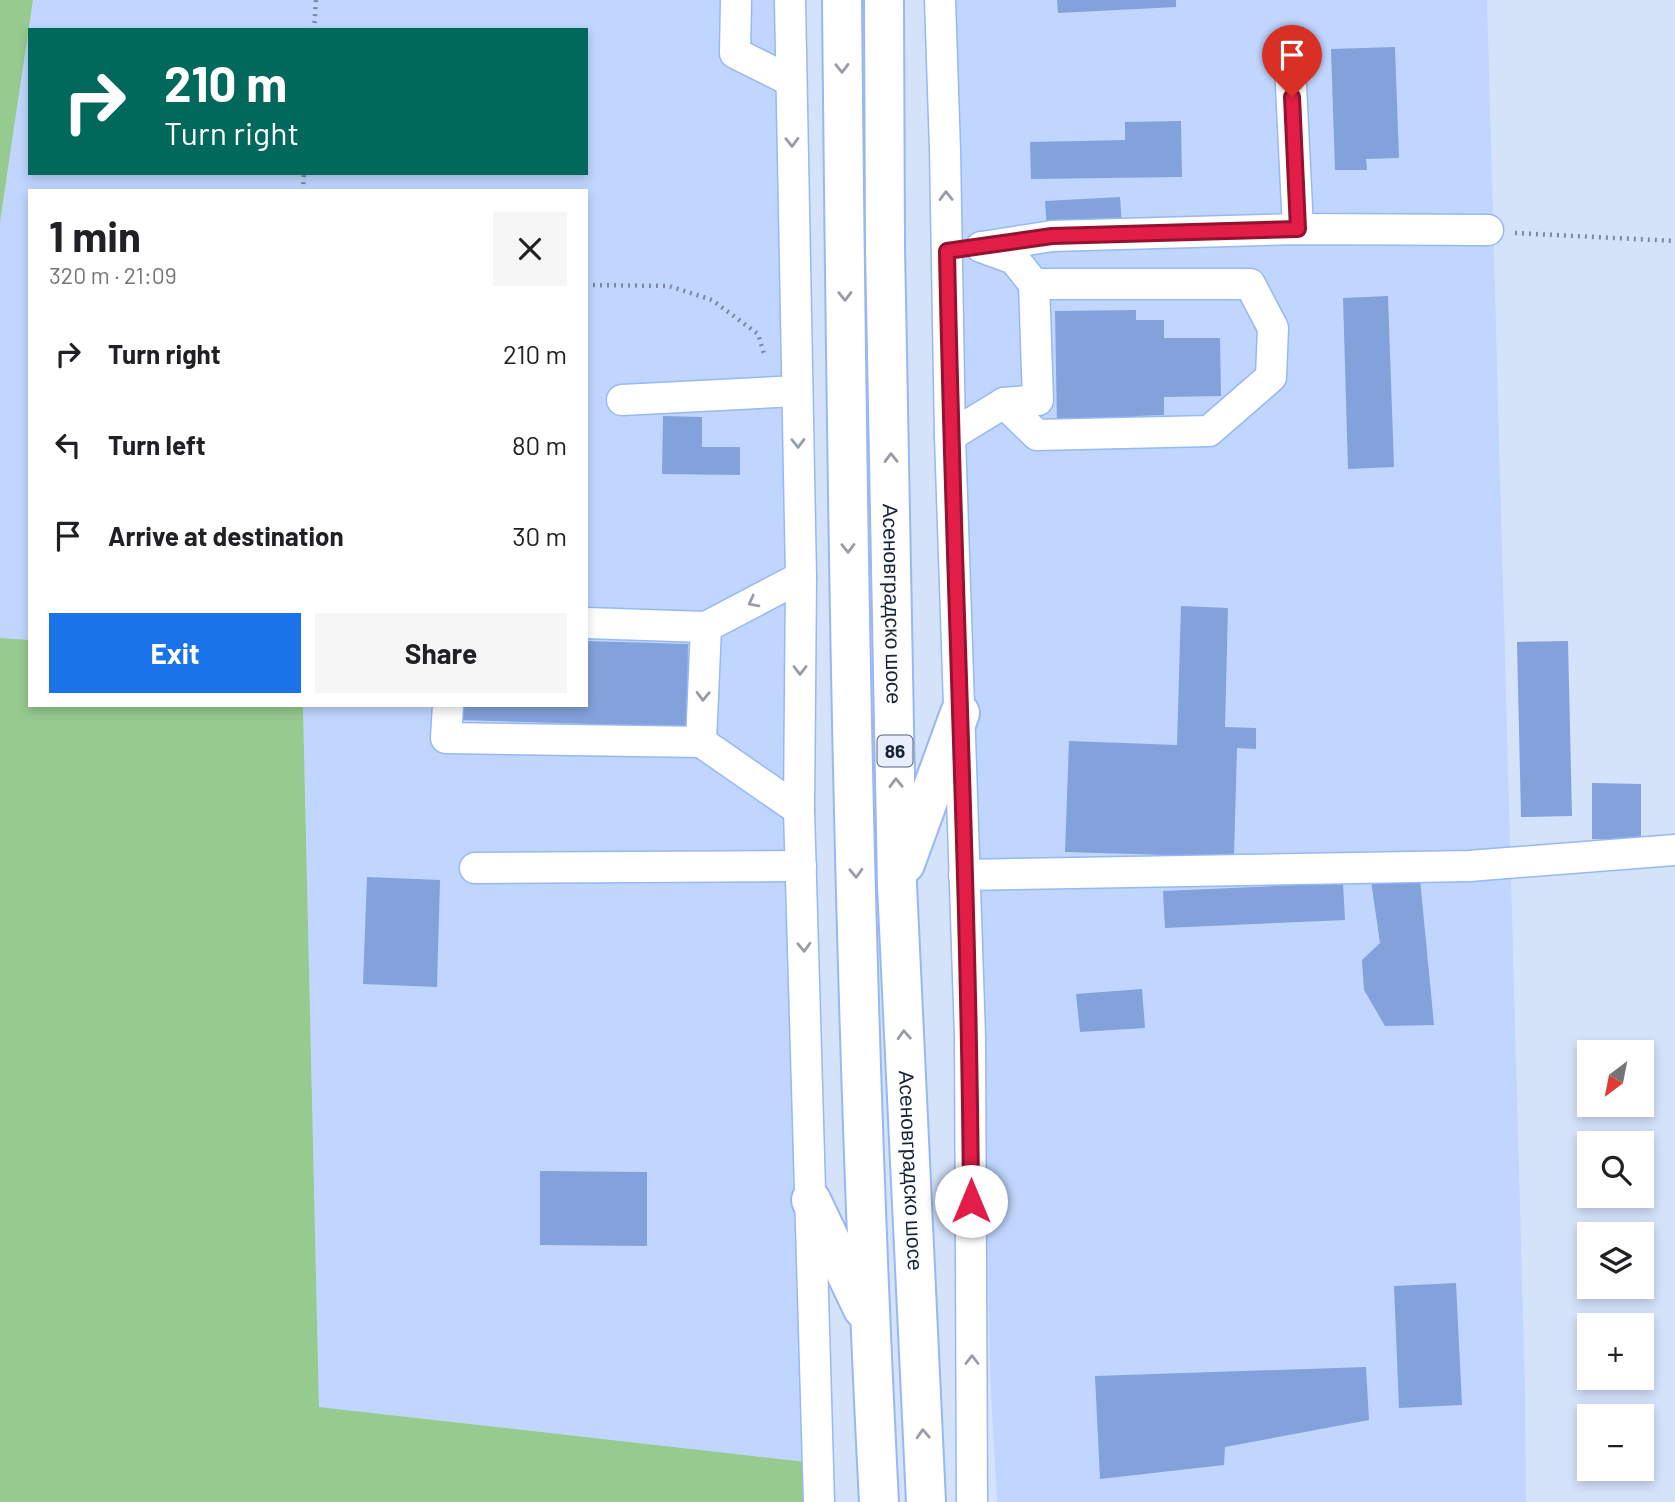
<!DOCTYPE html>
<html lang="en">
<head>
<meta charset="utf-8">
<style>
  :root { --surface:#fff; --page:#f6f6f6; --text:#202124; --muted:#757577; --accent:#1a73e8 }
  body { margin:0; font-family:Barlow,sans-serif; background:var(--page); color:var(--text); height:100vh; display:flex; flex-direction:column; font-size:26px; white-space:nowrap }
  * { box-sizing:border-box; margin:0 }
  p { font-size:23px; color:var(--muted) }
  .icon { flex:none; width:38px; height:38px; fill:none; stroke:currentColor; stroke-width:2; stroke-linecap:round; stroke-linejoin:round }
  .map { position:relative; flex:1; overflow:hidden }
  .side { position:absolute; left:28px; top:189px; width:560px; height:518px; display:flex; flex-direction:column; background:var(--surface); border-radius:0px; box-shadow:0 4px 10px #0003 }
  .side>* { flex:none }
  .hud { position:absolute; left:28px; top:28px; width:560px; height:147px; border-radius:0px; box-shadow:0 4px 10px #0003; background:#00695c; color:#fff; overflow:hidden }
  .needle { width:46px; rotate:212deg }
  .fabs { position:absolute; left:1577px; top:1040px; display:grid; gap:14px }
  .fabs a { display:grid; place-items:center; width:77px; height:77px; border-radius:0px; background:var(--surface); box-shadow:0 4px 10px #0003; font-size:35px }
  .pin { position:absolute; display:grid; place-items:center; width:60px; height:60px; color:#fff; margin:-72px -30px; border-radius:50% 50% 50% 0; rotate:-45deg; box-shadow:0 0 7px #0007 }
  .pin .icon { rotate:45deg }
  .me { position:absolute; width:77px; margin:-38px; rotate:0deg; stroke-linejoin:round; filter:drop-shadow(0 0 5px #0008) }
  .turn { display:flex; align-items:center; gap:24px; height:147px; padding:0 21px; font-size:32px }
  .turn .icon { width:91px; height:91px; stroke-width:2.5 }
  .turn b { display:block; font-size:49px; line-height:60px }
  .round { display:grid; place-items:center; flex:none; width:74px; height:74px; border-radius:0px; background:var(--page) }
  .head { display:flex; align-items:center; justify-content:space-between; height:119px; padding:0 21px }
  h1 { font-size:42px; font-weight:700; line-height:52px }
  .cta { display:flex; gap:14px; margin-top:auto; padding:14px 21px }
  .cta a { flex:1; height:80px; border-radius:0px; background:var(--accent); color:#fff; font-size:28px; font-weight:700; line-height:80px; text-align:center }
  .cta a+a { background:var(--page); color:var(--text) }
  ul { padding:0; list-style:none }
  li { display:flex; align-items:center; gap:21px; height:91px; padding:0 21px }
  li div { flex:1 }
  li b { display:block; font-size:26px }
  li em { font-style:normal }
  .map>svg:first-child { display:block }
  .built { fill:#c0d6fe; fill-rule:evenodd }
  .green { fill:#96ca8f }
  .building { fill:#83a2db }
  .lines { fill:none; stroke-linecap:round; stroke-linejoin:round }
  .minor-casing { stroke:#97b8f2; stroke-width:33 }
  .highway-casing { stroke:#97b8f2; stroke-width:42 }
  .path { stroke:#7c89a0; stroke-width:4.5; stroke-dasharray:2 5; stroke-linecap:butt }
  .minor { stroke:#fff; stroke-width:30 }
  .highway { stroke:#fff; stroke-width:38 }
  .oneway { stroke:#979ca6 }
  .route-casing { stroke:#92132f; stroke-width:18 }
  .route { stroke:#e11d48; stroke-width:12 }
  .labels { text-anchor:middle; stroke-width:5; stroke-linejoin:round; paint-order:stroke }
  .shield { fill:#e8effb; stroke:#566073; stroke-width:2 }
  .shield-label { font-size:19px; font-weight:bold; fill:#172339 }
  .street-label { font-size:21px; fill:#172339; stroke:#e8effb }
</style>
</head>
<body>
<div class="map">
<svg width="1675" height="1502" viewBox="0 0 1675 1502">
  <rect width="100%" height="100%" fill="#d4e2fa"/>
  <!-- built -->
  <g class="built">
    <path d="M 33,0 L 780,0 L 806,1462 L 319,1407 L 303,705 L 586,705 L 586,191 L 30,191 L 30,640 L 0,638 L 0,222 ZM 30,30 L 586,30 L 586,173 L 30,173 Z"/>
    <path d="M 950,0 L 1487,0 L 1525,1391 L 1526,1502 L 997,1502 L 991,1390 Z"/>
  </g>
  <!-- green -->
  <g class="green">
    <path d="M 0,0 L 33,0 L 0,222 Z"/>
    <path d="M 0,638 L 30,640 L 30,705 L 303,705 L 319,1407 L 806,1462 L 804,1502 L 0,1502 Z"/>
  </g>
  <!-- building -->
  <g class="building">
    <path d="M 1057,0 L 1176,0 L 1176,7 L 1058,13 Z"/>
    <path d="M 1395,47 L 1399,158 L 1366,159 L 1367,170 L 1335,170 L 1331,49 Z"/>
    <path d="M 1181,121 L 1182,177 L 1031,179 L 1030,142 L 1125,140 L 1125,122 Z"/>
    <path d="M 1120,197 L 1122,226 L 1047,230 L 1045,201 Z"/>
    <path d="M 1388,296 L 1394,467 L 1348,469 L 1343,298 Z"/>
    <path d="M 1136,310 L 1136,320 L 1164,320 L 1164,338 L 1220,338 L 1221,396 L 1164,397 L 1164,415 L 1135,416 L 1135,427 L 1057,428 L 1055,311 Z"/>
    <path d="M 663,416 L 702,417 L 702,447 L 740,447 L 740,475 L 662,474 Z"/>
    <path d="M 1181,606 L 1228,608 L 1225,727 L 1256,728 L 1256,749 L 1237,748 L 1234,857 L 1065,852 L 1069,741 L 1177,745 Z"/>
    <path d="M 586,641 L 688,644 L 687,727 L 459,720 L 459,705 L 586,705 Z"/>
    <path d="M 1568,641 L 1572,816 L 1521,817 L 1517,642 Z"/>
    <path d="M 1592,783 L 1641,784 L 1641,839 L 1592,839 Z"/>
    <path d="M 367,877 L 440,880 L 437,987 L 363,984 Z"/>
    <path d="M 1420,879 L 1434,1025 L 1385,1026 L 1364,990 L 1362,960 L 1380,943 L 1371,881 Z"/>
    <path d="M 1343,883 L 1345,920 L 1165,928 L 1163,891 Z"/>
    <path d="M 1142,989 L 1145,1028 L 1080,1032 L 1076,994 Z"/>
    <path d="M 540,1171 L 647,1172 L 647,1246 L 540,1245 Z"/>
    <path d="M 1456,1283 L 1462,1405 L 1399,1408 L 1394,1286 Z"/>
    <path d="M 1366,1367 L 1369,1420 L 1225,1447 L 1224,1465 L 1100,1479 L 1095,1376 Z"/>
  </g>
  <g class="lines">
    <!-- minor casing -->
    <g class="minor-casing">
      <g id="minor">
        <path d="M 736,0 L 735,53 L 791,81"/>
        <path d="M 790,0 L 801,577 L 799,810 L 819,1502"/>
        <path d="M 940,0 L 945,150 L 950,436 L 970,1037 L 972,1502"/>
        <path d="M 1289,44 L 1298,229"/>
        <path d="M 981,247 L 1014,259 L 1034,284 L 1250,284 L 1273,328 L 1271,377 L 1209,431 L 1037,435 L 1004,403"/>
        <path d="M 982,247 L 1052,236 L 1298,229 L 1488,230"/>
        <path d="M 622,400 L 797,391"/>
        <path d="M 950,436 L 1004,403 L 1038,400 L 1034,284"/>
        <path d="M 586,623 L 706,627 L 801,577"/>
        <path d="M 706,627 L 701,742 L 799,810"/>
        <path d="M 448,705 L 446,738 L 701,742"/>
        <path d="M 475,868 L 801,866"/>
        <path d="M 964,875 L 1469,866 L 1675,850"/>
      </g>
    </g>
    <!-- highway casing -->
    <g class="highway-casing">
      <g id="highway">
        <path d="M 842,0 C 847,501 853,1002 879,1502"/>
        <path id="s1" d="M 884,0 L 885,248 L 897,885 L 926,1502"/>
        <path d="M 905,864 L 960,713"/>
        <path d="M 811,1200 L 863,1309"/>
      </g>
    </g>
    <!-- path -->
    <g class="path">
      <path d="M 314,30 L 316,0"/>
      <path d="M 303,191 L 304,173"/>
      <path d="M 1515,233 L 1675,241"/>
      <path d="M 586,285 L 669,286 L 712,300 L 758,334 L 765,357"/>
    </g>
    <!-- minor -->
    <use href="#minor" class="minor"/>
    <!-- highway -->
    <use href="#highway" class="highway"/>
  </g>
  <!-- one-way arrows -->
  <defs><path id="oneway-chevron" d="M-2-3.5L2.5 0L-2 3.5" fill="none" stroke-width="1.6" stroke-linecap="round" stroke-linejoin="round" transform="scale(1.75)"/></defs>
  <g class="oneway">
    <use href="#oneway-chevron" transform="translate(842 68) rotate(89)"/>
    <use href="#oneway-chevron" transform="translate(792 142) rotate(89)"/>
    <use href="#oneway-chevron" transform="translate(946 196) rotate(-91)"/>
    <use href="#oneway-chevron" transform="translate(845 296) rotate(89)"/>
    <use href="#oneway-chevron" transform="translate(798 443) rotate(89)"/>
    <use href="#oneway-chevron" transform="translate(891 458) rotate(-91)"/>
    <use href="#oneway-chevron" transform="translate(848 548) rotate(89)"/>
    <use href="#oneway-chevron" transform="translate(753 602) rotate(152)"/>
    <use href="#oneway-chevron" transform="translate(800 670) rotate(90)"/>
    <use href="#oneway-chevron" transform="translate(703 696) rotate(92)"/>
    <use href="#oneway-chevron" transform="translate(896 783) rotate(-91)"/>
    <use href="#oneway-chevron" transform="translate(856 873) rotate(88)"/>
    <use href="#oneway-chevron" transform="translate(804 947) rotate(88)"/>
    <use href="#oneway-chevron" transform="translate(904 1035) rotate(-93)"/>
    <use href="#oneway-chevron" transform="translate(972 1360) rotate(-90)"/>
    <use href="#oneway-chevron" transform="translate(923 1434) rotate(-93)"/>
  </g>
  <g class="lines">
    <!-- route casing -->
    <g class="route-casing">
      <path id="route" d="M 971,1201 C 969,884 953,568 947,251 L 1052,236 L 1298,229 L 1292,97"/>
    </g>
    <!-- route -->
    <use href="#route" class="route"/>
  </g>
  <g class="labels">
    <!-- shield labels -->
    <rect class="shield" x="877.5" y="735.5" width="35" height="31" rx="5"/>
    <g class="shield-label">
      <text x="895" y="758">86</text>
    </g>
    <!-- street labels -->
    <g class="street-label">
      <text dy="7" stroke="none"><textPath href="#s1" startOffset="604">Асеновградско шосе</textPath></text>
      <text dy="7" stroke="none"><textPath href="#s1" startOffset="1171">Асеновградско шосе</textPath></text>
    </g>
  </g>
</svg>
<div class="fabs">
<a><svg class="needle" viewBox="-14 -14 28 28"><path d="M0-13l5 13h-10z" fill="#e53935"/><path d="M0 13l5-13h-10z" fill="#757577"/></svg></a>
<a><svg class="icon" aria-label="search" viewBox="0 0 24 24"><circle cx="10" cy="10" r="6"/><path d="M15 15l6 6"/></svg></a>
<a><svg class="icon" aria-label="layers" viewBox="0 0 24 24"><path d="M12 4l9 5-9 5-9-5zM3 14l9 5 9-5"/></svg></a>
<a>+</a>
<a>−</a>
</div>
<div class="pin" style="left:1292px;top:97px;background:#d93025"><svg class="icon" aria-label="arrive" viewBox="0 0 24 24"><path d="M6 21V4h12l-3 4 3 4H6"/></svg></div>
<svg class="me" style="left:971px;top:1201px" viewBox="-20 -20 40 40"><circle r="19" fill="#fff"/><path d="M0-13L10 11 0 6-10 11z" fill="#e11d48"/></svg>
<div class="hud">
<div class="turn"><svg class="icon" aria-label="right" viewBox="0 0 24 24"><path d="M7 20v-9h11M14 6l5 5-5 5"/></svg><div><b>210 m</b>Turn right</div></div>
</div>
<section class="side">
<div class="head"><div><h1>1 min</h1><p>320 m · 21:09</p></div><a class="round"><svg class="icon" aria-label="close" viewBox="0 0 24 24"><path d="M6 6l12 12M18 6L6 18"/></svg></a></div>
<ul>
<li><svg class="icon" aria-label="right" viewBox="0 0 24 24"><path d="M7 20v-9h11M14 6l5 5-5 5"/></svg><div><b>Turn right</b></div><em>210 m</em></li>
<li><svg class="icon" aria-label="left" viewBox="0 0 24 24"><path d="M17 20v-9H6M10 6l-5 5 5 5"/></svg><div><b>Turn left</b></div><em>80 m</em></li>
<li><svg class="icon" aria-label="arrive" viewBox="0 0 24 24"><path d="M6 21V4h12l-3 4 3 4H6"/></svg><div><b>Arrive at destination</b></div><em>30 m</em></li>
</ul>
<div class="cta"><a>Exit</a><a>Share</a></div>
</section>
</div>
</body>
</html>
